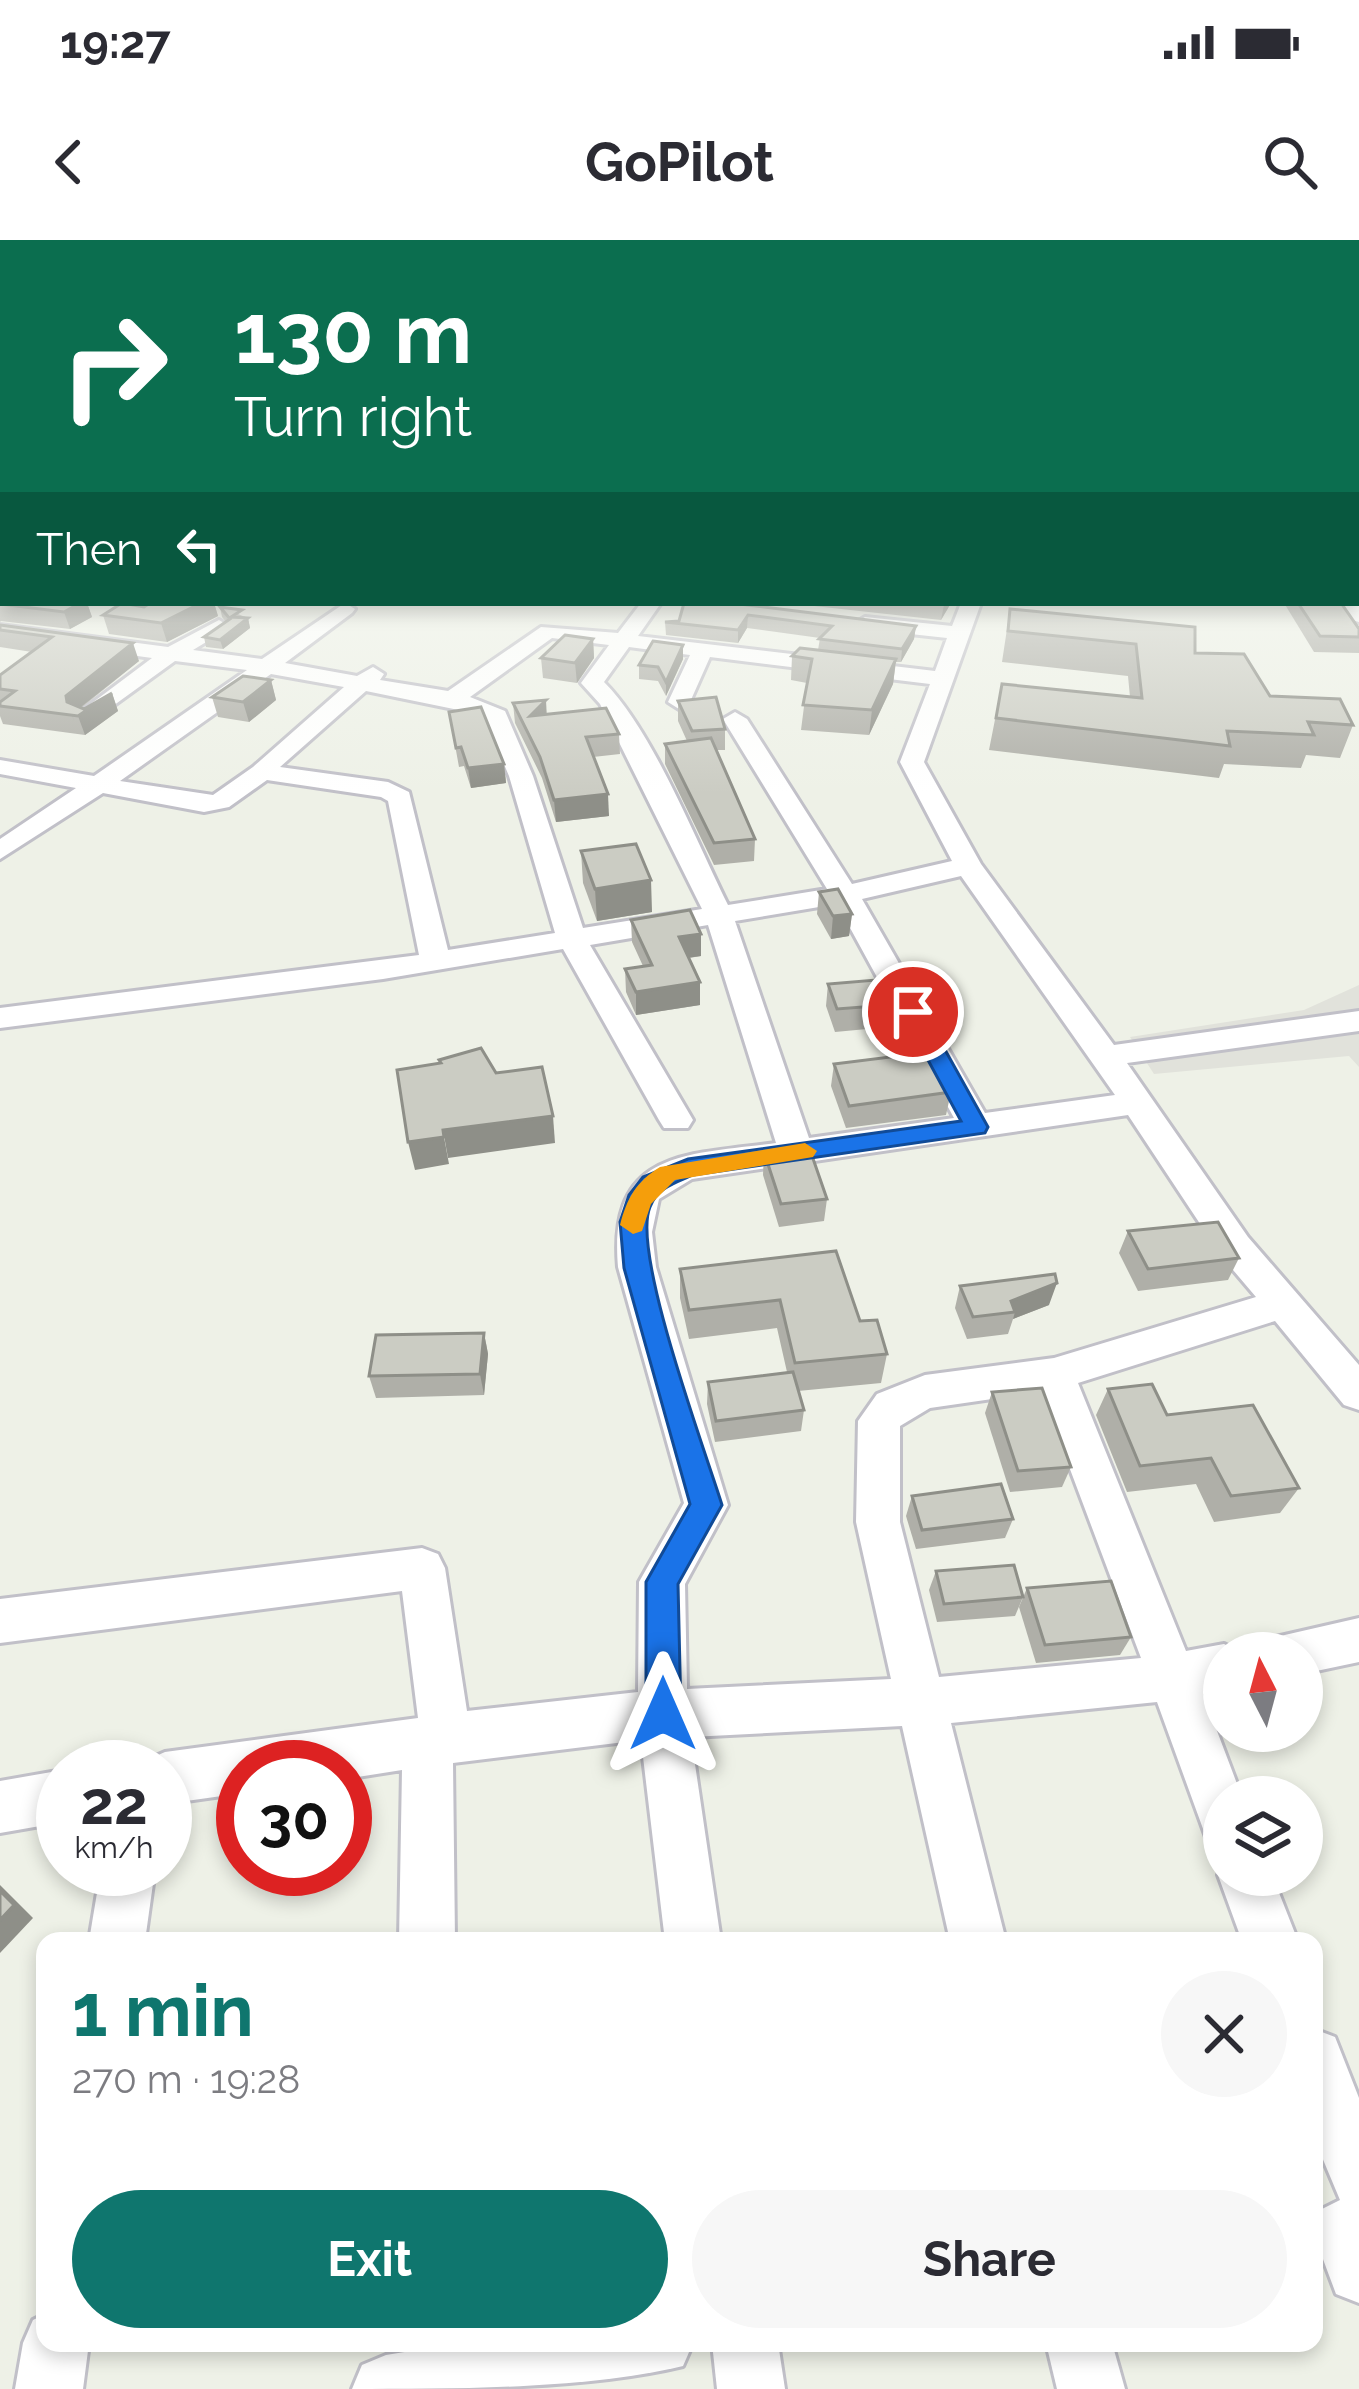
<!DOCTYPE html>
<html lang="en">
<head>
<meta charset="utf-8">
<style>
  :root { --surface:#fff; --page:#f7f7f7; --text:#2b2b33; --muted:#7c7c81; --accent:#0f766e }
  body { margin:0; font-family:Raleway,sans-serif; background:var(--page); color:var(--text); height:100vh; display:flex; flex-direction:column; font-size:45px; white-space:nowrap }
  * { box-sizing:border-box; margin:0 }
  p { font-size:39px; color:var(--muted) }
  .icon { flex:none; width:66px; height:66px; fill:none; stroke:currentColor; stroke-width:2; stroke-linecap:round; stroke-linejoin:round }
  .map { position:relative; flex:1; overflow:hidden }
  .details { position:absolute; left:36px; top:1692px; width:1287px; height:420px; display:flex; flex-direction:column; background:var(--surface); border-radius:24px; box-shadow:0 6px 18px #0003 }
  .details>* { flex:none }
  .top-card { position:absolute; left:0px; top:0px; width:1359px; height:366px; box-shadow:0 6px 18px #0003; background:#0b6e4f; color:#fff; overflow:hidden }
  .needle { width:78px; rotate:354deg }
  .tools { position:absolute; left:1203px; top:1392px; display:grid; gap:24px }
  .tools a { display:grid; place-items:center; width:120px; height:120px; border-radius:50%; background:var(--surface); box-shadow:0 6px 18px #0003; font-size:60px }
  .speed { position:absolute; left:36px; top:1500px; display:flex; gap:24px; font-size:60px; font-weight:700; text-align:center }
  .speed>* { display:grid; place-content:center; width:156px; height:156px; border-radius:50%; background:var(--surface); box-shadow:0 6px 18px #0003; line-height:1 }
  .speed small { font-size:30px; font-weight:400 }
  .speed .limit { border:18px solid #d22; background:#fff; color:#111 }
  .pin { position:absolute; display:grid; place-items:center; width:102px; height:102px; color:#fff; margin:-51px; border:6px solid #fff; border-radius:50%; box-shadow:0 3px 12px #0007 }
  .me { position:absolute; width:132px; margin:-66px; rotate:0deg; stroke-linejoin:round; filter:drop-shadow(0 0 9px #0008) }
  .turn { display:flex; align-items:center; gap:42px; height:252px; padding:0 36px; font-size:54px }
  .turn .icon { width:156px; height:156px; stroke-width:2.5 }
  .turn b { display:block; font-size:84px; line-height:102px }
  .then { display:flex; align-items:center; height:114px; padding:0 36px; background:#0003; gap:24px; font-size:45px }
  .round { display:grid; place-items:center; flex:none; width:126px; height:126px; border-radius:63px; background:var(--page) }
  .head { display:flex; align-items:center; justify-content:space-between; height:204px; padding:0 36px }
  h1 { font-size:72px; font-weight:700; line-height:90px; color:var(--accent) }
  .action { display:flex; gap:24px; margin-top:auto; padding:24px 36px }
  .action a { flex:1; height:138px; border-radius:72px; background:var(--accent); color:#fff; font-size:48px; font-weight:700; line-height:138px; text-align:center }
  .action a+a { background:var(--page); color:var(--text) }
  .status { display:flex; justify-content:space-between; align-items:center; height:84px; padding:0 60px; background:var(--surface); direction:ltr }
  .status svg { height:33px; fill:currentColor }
  header { display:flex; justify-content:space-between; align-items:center; height:156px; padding:0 36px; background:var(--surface); font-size:54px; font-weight:700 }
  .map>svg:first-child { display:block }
  .industrial { fill:#e1e2db }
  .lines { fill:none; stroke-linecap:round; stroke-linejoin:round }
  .minor-casing { stroke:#c1c0c8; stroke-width:6 }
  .minor { fill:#fff; fill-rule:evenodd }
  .wall { fill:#afafa8 }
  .shaded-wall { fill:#8e8f88 }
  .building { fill:#cbccc3; stroke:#8e8f88; stroke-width:3 }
  .route { fill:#1a73e8; stroke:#114b97; stroke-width:3 }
  .slow { fill:#f59e0b }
</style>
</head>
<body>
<div class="status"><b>19:27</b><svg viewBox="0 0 49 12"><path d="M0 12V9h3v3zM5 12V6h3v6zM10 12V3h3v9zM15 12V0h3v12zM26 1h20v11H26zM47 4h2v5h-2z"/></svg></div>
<header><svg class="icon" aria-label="back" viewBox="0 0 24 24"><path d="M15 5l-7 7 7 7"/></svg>GoPilot<svg class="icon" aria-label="search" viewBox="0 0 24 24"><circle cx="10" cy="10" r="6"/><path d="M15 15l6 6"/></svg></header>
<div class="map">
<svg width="1359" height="2149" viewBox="0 0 1359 2149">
  <rect width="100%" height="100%" fill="#eef1e7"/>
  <!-- industrial -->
  <path class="industrial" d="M 1359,745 L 1359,827 L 1349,816 L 1154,834 L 1130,797 L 1304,770 Z"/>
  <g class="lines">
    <!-- minor casing -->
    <g class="minor-casing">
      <g id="minor">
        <path d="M 0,293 L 3,294 L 3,306 L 0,305 Z"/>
        <path d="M 1356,358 L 1359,360 L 1359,382 L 1352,380 L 1341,363 L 1356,363 Z"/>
        <path d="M 345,363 L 355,369 L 352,373 L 285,423 L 357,436 L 373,427 L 384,434 L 380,440 L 448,451 L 541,387 L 618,393 L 641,363 L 661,363 L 638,396 L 935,431 L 947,398 L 865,389 L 855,383 L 865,377 L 952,386 L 961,363 L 981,363 L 924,522 L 981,624 L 1114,805 L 1359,771 L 1359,791 L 1127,823 L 1248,997 L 1359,1125 L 1359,1170 L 1344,1165 L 1275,1081 L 1078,1143 L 1186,1411 L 1224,1404 L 1242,1413 L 1224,1413 L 1224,1450 L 1203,1454 L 1242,1557 L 1224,1557 L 1224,1605 L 1206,1597 L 1157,1462 L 951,1483 L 1006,1701 L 950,1701 L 902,1486 L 691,1497 L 721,1701 L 665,1701 L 641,1500 L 453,1523 L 455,1701 L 399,1701 L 402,1530 L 345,1539 L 345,1527 L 243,1527 L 243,1553 L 165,1564 L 165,1527 L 144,1527 L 147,1520 L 165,1512 L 418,1478 L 402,1351 L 0,1403 L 0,1359 L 422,1308 L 438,1314 L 445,1328 L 467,1471 L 638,1452 L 639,1342 L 684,1263 L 618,1027 C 608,910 685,915 776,903 L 708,685 L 590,705 L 693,880 L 688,888 L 664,888 L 659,880 L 563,709 L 383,739 L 0,788 L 0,768 L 419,715 L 388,561 L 381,557 L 267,540 L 229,567 L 204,572 L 103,553 L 0,619 L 0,599 L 76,548 L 0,534 L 0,520 L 94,536 L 247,430 L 175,421 L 88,484 L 76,477 L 80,472 L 152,418 L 0,397 L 0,385 L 168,407 L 219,380 L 229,386 L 226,390 L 193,410 L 262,419 ZM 552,398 L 609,405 L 581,443 L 600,464 L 702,669 L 583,688 L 533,536 L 505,471 L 470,457 ZM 629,407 L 690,415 L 668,462 L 679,469 L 690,462 L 710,417 L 930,444 L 900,522 L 952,621 L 852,644 L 747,479 L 735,472 L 723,479 L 827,649 L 728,665 C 696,601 653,491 604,442 ZM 271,434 L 344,447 L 253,527 L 213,555 L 120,541 ZM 366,451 L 483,475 L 509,536 L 555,693 L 448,710 L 409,552 L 388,542 L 280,527 ZM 961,636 L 1115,855 L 985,873 L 862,659 ZM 837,664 L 954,878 L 809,898 L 735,681 ZM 1128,875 L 1222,1017 L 1256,1057 L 1054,1118 L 925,1135 L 877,1154 L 858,1181 L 856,1282 L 891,1439 L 687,1449 L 685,1344 L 728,1265 L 656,1027 L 652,992 L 659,959 L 692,939 ZM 1041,1152 L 1141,1418 L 939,1437 L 900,1282 L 900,1186 L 930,1168 Z"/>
        <path d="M 1359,1378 L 1359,1422 L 1302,1434 L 1302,1413 L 1269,1413 L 1276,1397 Z"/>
        <path d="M 63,1530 L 63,1582 L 0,1593 L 0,1541 Z"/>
        <path d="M 1224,1621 L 1224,1635 L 1272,1635 L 1298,1701 L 1242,1701 L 1218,1635 Z"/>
        <path d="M 101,1629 L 155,1629 L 145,1701 L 89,1701 Z"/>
        <path d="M 1314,1789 L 1335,1797 L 1359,1858 L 1359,2063 L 1336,2054 L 1314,1995 L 1322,1969 L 1340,1960 L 1314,1898 Z"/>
        <path d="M 45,2074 L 45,2103 L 89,2103 L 83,2149 L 15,2149 L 23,2103 L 33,2080 Z"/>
        <path d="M 460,2103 L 693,2103 L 683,2126 C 588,2149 455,2149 352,2149 L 362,2125 L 386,2115 Z"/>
        <path d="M 712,2103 L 778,2103 L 785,2149 L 717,2149 Z"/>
        <path d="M 1046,2103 L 1112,2103 L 1125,2149 L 1057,2149 Z"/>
      </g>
    </g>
    <!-- minor -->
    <use href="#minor" class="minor"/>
  </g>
  <!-- wall -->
  <g class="wall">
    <path d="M 1356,254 L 1359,254 L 1359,338 L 1356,337 Z"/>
    <path d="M 0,339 L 3,363 L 87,363 L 92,377 L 70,389 L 1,381 L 0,382 Z"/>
    <path d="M 150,363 L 214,363 L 218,376 L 167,402 L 109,394 L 103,375 L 144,367 Z"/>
    <path d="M 684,363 L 916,386 L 914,399 L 901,422 L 896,422 L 893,444 L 869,495 L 801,490 L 807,443 L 791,440 L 792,416 L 818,410 L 820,398 L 747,388 L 738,403 L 666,395 L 665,382 L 679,381 Z"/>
    <path d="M 787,363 L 951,363 L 941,380 Z"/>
    <path d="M 1284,363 L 1341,363 L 1359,389 L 1359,413 L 1314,412 Z"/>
    <path d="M 220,367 L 248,378 L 250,388 L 223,409 L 206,407 L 204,397 L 226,382 L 222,377 Z"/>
    <path d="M 1010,369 L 1195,413 L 1270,456 L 1353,485 L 1340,518 L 1306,515 L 1301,528 L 1224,524 L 1219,538 L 989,510 L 1002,444 L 1130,457 L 1128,436 L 1002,422 Z"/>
    <path d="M 0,385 L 139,421 L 81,468 L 84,469 L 112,453 L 118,471 L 85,495 L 3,484 L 0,476 L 0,435 L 32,412 L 0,407 Z"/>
    <path d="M 593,399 L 594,418 L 577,443 L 543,438 L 541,418 Z"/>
    <path d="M 683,405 L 683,419 L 666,456 L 658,441 L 639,439 L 639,425 Z"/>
    <path d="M 271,440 L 276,460 L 249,482 L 218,477 L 212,457 Z"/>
    <path d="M 678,461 L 725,489 L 725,510 L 716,510 L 755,599 L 754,621 L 714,625 L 665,524 L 665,504 L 687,501 L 678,481 Z"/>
    <path d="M 513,463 L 547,475 L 619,494 L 620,514 L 593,517 L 609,576 L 556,582 L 542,538 L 515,483 Z"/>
    <path d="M 449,472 L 504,524 L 506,543 L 471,548 L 464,526 L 459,527 Z"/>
    <path d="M 581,611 L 652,672 L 597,681 L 583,643 Z"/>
    <path d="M 819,652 L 852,674 L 849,696 L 831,699 L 817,674 Z"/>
    <path d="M 631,680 L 701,716 L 689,718 L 700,765 L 636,775 L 626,752 L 625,729 L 643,726 L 632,702 Z"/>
    <path d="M 828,744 L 902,764 L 899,786 L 835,792 L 826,766 Z"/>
    <path d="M 834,824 L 951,852 L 946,875 L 846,888 L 831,846 Z"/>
    <path d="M 764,912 L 827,959 L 824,981 L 779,987 L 763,935 Z"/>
    <path d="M 1128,991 L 1239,1018 L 1228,1040 L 1138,1051 L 1119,1013 Z"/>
    <path d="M 680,1029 L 860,1081 L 887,1114 L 881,1143 L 798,1151 L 804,1170 L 801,1191 L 715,1202 L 707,1164 L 708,1142 L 787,1132 L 777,1088 L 689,1099 L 680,1058 Z"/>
    <path d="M 960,1046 L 1049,1065 L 1013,1079 L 1008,1094 L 967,1099 L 955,1068 Z"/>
    <path d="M 484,1093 L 488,1114 L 484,1155 L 376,1158 L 369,1136 Z"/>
    <path d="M 1108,1149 L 1167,1175 L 1299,1248 L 1280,1273 L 1214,1282 L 1196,1244 L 1127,1252 L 1096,1175 Z"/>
    <path d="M 992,1152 L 1071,1227 L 1062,1247 L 1010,1252 L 985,1173 Z"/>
    <path d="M 912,1256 L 1013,1279 L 1005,1298 L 916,1309 L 906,1276 Z"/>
    <path d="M 936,1331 L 1023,1357 L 1015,1376 L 937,1382 L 929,1350 Z"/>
    <path d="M 1027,1348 L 1131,1397 L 1120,1415 L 1036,1423 L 1019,1367 Z"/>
  </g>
  <!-- shaded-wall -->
  <g class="shaded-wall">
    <path d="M 80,363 L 87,363 L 92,377 L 70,389 L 64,372 Z"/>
    <path d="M 201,363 L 214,363 L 218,376 L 167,402 L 161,383 Z"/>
    <path d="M 945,363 L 951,363 L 941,380 L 944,365 Z"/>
    <path d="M 748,375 L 747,388 L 738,403 L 738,390 Z"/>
    <path d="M 248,378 L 250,388 L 223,409 L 220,400 Z"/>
    <path d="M 916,386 L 914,399 L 901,422 L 902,409 Z"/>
    <path d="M 593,399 L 594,418 L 577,443 L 575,423 Z"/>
    <path d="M 133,403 L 139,421 L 72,474 L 74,481 L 66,456 Z"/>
    <path d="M 683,405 L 683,419 L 666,456 L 666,442 Z"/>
    <path d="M 896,419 L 893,444 L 869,495 L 872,470 Z"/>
    <path d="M 271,440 L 276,460 L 249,482 L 243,462 Z"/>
    <path d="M 112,453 L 118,471 L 85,495 L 78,476 Z"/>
    <path d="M 546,460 L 547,480 L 530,476 Z"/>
    <path d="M 504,524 L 506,543 L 471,548 L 468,528 Z"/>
    <path d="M 608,554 L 609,576 L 556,582 L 554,560 Z"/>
    <path d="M 651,640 L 652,672 L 597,681 L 595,649 Z"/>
    <path d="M 852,674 L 849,696 L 831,699 L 833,676 Z"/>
    <path d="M 701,694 L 701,716 L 679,719 L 679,697 Z"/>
    <path d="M 700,742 L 700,765 L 636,775 L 636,752 Z"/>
    <path d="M 553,876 L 555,903 L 448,918 L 443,890 Z"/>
    <path d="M 444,897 L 449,924 L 415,930 L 408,902 Z"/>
    <path d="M 1057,1043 L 1049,1065 L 1013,1079 L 1015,1072 L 1011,1061 Z"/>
    <path d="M 484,1093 L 488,1114 L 484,1155 L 480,1134 Z"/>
    <path d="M 0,1645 L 33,1678 L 0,1713 Z"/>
  </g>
  <!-- building -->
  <g class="building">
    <path d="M 2,254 L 3,254 L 3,280 L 0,279 L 0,259 L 2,259 Z"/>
    <path d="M 1356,254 L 1358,254 L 1359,267 L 1359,296 L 1357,297 L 1359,304 L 1359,323 L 1356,323 Z"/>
    <path d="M 0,339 L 3,339 L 3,363 L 80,363 L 64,372 L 0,364 Z"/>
    <path d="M 122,363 L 144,367 L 150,363 L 201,363 L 161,383 L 103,375 Z"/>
    <path d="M 684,363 L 731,363 L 916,386 L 902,409 L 819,399 L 832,386 L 748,375 L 738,390 L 665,382 L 679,381 Z"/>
    <path d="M 1298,363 L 1341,363 L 1359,389 L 1359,397 L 1320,396 Z"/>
    <path d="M 220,367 L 242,370 L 231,377 L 248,378 L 220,400 L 204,397 L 230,379 Z"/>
    <path d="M 1010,369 L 1195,387 L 1195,413 L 1244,414 L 1270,456 L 1340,459 L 1353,485 L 1308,482 L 1314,495 L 1227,491 L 1230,506 L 996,478 L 1002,444 L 1142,458 L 1136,404 L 1008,391 Z"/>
    <path d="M 0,385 L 133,403 L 66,456 L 67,462 L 84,469 L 112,453 L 78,476 L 0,466 L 0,462 L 15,451 L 0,449 L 0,435 L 52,397 L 0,390 Z"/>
    <path d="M 565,395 L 593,399 L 575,423 L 541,418 Z"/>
    <path d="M 653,401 L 683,405 L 666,442 L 658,427 L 639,425 Z"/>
    <path d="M 800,408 L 896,419 L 872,470 L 803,465 L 812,419 L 792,416 Z"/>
    <path d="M 243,436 L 271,440 L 243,462 L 212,457 Z"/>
    <path d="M 716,457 L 725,489 L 692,491 L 678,461 Z"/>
    <path d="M 546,460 L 530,476 L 606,468 L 619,494 L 586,497 L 608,554 L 554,560 L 540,517 L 513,463 Z"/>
    <path d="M 481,467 L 504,524 L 468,528 L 461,507 L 456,508 L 449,472 Z"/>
    <path d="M 711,498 L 755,599 L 714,603 L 665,504 Z"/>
    <path d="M 636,604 L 651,640 L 595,649 L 581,611 Z"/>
    <path d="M 838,649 L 852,674 L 833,676 L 819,652 Z"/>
    <path d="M 690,670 L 701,694 L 679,697 L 700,742 L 636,752 L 625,729 L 652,725 L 631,680 Z"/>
    <path d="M 888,739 L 902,764 L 837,769 L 828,744 Z"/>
    <path d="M 481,808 L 496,833 L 542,827 L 553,876 L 443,890 L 444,897 L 408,902 L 397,830 L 441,823 L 439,820 Z"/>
    <path d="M 930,812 L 951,852 L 849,866 L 834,824 Z"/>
    <path d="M 809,907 L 827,959 L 781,964 L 764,912 Z"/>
    <path d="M 1218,982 L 1239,1018 L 1148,1029 L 1128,991 Z"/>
    <path d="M 836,1011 L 860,1081 L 877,1080 L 887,1114 L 795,1123 L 780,1060 L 689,1070 L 680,1029 Z"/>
    <path d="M 1055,1034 L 1057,1043 L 1011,1061 L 1015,1072 L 973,1077 L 960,1046 Z"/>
    <path d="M 484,1093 L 480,1134 L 369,1136 L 376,1095 Z"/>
    <path d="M 793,1132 L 804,1170 L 716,1181 L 708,1142 Z"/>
    <path d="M 1152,1144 L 1167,1175 L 1253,1165 L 1299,1248 L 1231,1256 L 1211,1218 L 1140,1226 L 1108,1149 Z"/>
    <path d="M 1042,1148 L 1071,1227 L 1018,1231 L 992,1152 Z"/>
    <path d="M 1001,1244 L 1013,1279 L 922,1290 L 912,1256 Z"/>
    <path d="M 1014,1325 L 1023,1357 L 944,1364 L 936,1331 Z"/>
    <path d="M 1111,1341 L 1131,1397 L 1045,1405 L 1027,1348 Z"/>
    <path d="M 0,1651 L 14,1665 L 0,1680 Z"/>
  </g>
  <!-- sky -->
  <linearGradient id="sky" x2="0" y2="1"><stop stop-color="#8fb2f1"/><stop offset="0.46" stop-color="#f7f9f4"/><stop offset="1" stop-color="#f7f9f4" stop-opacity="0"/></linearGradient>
  <rect width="1359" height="554" fill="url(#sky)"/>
  <!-- route -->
  <path class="route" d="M 913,766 L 924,772 L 988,887 L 985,893 L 693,935 C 675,943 657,948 650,967 C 631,1012 705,1210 722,1265 L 678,1344 L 681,1474 L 676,1486 L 663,1491 L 651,1486 L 646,1474 L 646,1342 L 690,1264 L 624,1028 L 620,982 L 629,955 L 643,937 L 688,919 L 961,881 L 902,772 Z"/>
  <!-- slow -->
  <path class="slow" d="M 805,903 L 817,911 L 813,917 L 675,940 L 651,964 L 642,991 L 633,994 L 620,985 C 627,958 636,942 660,927 Z"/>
</svg>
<div class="tools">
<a><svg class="needle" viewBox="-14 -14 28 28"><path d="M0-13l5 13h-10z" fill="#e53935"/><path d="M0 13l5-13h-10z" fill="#7c7c81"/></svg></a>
<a><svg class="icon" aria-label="layers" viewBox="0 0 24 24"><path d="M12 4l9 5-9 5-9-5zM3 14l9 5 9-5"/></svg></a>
</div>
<div class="speed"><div>22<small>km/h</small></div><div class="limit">30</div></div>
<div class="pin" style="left:913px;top:772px;background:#d93025"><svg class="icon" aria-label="arrive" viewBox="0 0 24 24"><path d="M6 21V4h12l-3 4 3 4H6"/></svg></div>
<svg class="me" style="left:663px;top:1474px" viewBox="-20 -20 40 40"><path d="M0-17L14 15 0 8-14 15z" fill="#1a73e8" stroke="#fff" stroke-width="4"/></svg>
<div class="top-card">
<div class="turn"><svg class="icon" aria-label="right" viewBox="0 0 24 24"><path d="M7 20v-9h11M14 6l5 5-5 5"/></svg><div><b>130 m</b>Turn right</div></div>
<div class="then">Then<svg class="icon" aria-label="left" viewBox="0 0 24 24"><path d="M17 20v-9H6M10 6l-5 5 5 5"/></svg></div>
</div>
<section class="details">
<div class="head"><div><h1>1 min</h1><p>270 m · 19:28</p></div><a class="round"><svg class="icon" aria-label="close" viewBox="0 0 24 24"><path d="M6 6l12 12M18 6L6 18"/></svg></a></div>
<div class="action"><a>Exit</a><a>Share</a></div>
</section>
</div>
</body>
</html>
